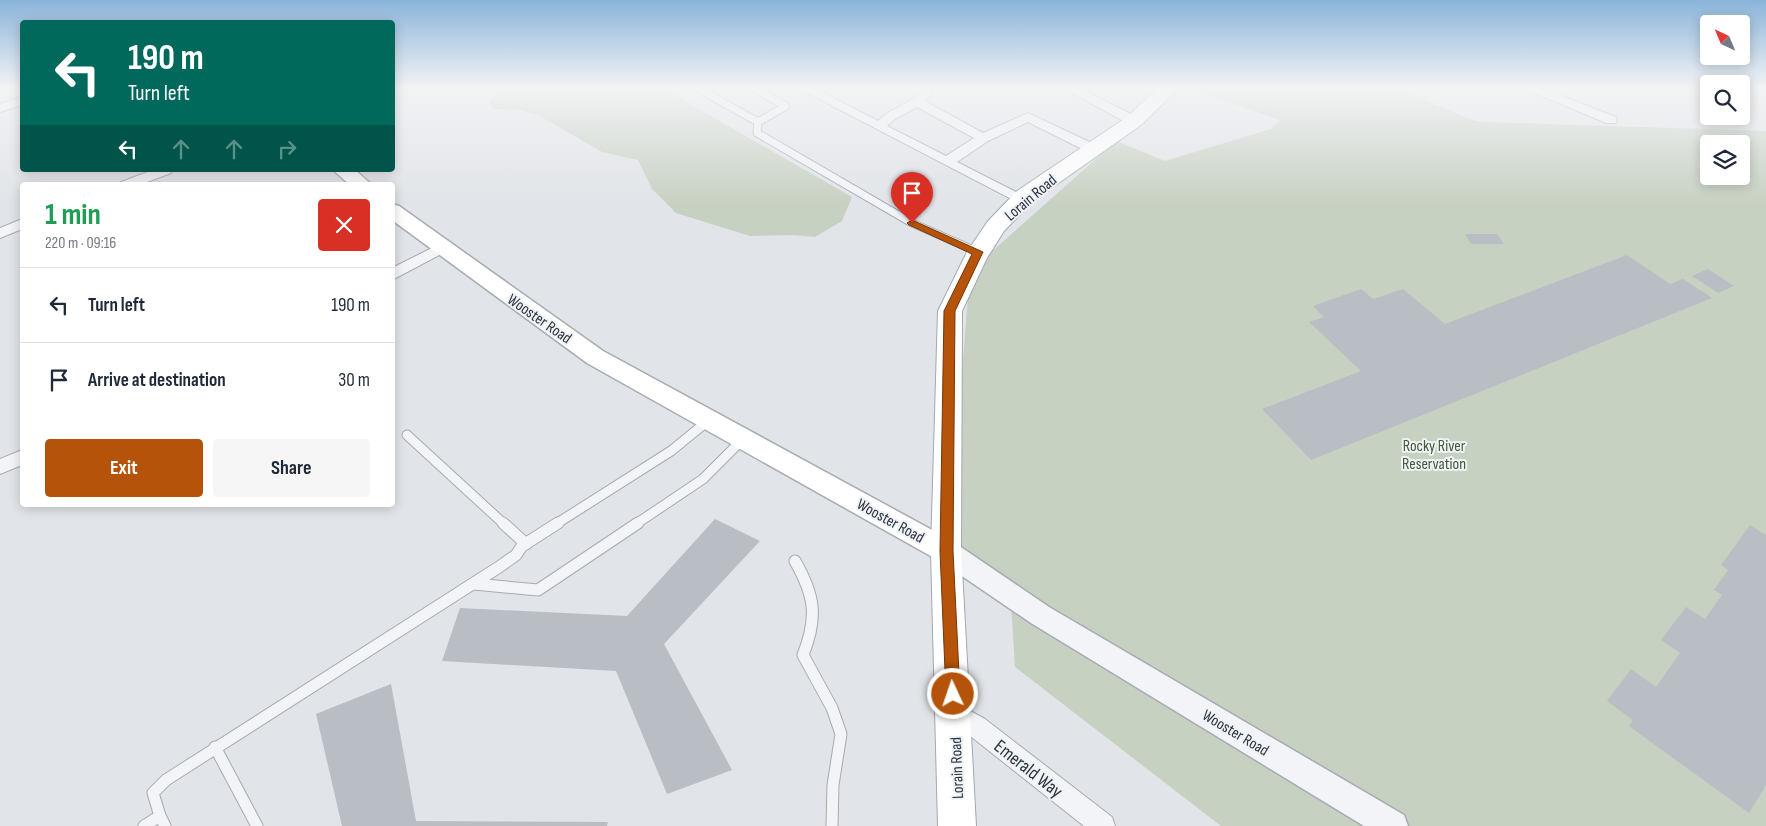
<!DOCTYPE html>
<html lang="en">
<head>
<meta charset="utf-8">
<style>
  :root { --surface:#fff; --page:#f6f6f7; --text:#1f2937; --muted:#747a83; --line:#e0e1e3; --accent:#b45309 }
  body { margin:0; font-family:"Sofia Sans Condensed",sans-serif; background:var(--page); color:var(--text); height:100vh; display:flex; flex-direction:column; font-size:19px; white-space:nowrap }
  * { box-sizing:border-box; margin:0 }
  p { font-size:16px; color:var(--muted) }
  .icon { flex:none; width:28px; height:28px; fill:none; stroke:currentColor; stroke-width:2; stroke-linecap:round; stroke-linejoin:round }
  .map { position:relative; flex:1; overflow:hidden }
  .sheet { position:absolute; left:20px; top:182px; width:375px; height:325px; display:flex; flex-direction:column; background:var(--surface); border-radius:5px; box-shadow:0 2px 12px #0003 }
  .sheet>* { flex:none }
  .guide { position:absolute; left:20px; top:20px; width:375px; height:152px; border-radius:5px; box-shadow:0 2px 12px #0003; background:#00695c; color:#fff; overflow:hidden }
  .needle { width:32px; rotate:316deg }
  .controls { position:absolute; left:1700px; top:15px; display:grid; gap:10px }
  .controls a { display:grid; place-items:center; width:50px; height:50px; border-radius:5px; background:var(--surface); box-shadow:0 2px 12px #0003; font-size:25px }
  .pin { position:absolute; display:grid; place-items:center; width:42px; height:42px; color:#fff; margin:-51px -21px; border-radius:50% 50% 50% 0; rotate:-45deg; box-shadow:0 0 5px #0007 }
  .pin .icon { rotate:45deg }
  .me { position:absolute; width:55px; margin:-28px; rotate:357deg; stroke-linejoin:round; filter:drop-shadow(0 0 4px #0008) }
  .turn { display:flex; align-items:center; gap:18px; height:105px; padding:0 25px; font-size:22px }
  .turn .icon { width:65px; height:65px; stroke-width:2.5 }
  .turn b { display:block; font-size:35px; line-height:42px }
  .lanes { display:flex; align-items:center; height:48px; padding:0 25px; background:#0003; justify-content:center; gap:25px; direction:ltr }
  .lanes .off { opacity:.35 }
  .round { display:grid; place-items:center; flex:none; width:52px; height:52px; border-radius:5px; background:var(--page) }
  .summary { display:flex; align-items:center; justify-content:space-between; height:85px; padding:0 25px }
  h1 { font-size:30px; font-weight:700; line-height:38px; color:#1e9e55 }
  .button { display:flex; gap:10px; margin-top:auto; padding:10px 25px }
  .button a { flex:1; height:58px; border-radius:5px; background:var(--accent); color:#fff; font-size:20px; font-weight:700; line-height:58px; text-align:center }
  .button a+a { background:var(--page); color:var(--text) }
  ul { padding:0; list-style:none }
  li { display:flex; align-items:center; gap:15px; height:75px; padding:0 25px; border-top:1px solid var(--line) }
  li div { flex:1 }
  li b { display:block; font-size:19px }
  li em { font-style:normal }
  .map>svg:first-child { display:block }
  .green { fill:#c7d1c2; fill-rule:evenodd }
  .building { fill:#b8bec4 }
  .lines { fill:none; stroke-linecap:round; stroke-linejoin:round }
  .service-far2-casing { stroke:#a7abb2; stroke-width:9 }
  .service-far1-casing { stroke:#a7abb2; stroke-width:11 }
  .service-casing { stroke:#a7abb2; stroke-width:13 }
  .minor-casing { stroke:#a7abb2; stroke-width:2 }
  .tertiary-casing { stroke:#a7abb2; stroke-width:3 }
  .secondary-casing { stroke:#a7abb2; stroke-width:3 }
  .primary-casing { stroke:#a1a9b2; stroke-width:2 }
  .service-far2 { stroke:#f3f4f7; stroke-width:7 }
  .service-far1 { stroke:#f3f4f7; stroke-width:9 }
  .service { stroke:#f3f4f7; stroke-width:11 }
  .minor { fill:#f3f4f7; fill-rule:evenodd }
  .tertiary { fill:#f3f4f7; fill-rule:evenodd }
  .secondary { fill:#fff; fill-rule:evenodd }
  .primary { fill:#fff; fill-rule:evenodd }
  .route { fill:#b45309; stroke:#753606 }
  .labels { text-anchor:middle; stroke-width:4; stroke-linejoin:round; paint-order:stroke }
  .street-label { font-size:16px; fill:#2b333e; stroke:#f0f3f6 }
  .park-label { font-size:16px; fill:#425839; stroke:#f0f3f6 }
  .near-street-label { font-size:19px; fill:#2b333e; stroke:#f0f3f6 }
</style>
</head>
<body>
<div class="map">
<svg width="1766" height="826" viewBox="0 0 1766 826">
  <rect width="100%" height="100%" fill="#e1e4e8"/>
  <!-- green -->
  <g class="green">
    <path d="M 508,88 L 662,88 L 852,197 L 842,221 L 815,237 L 794,235 L 750,236 L 676,213 L 652,189 L 638,160 L 602,152 L 538,115 L 521,110 L 493,109 L 489,100 Z"/>
    <path d="M 1200,88 L 1397,88 L 1472,120 L 1485,122 L 1766,131 L 1766,826 L 1221,826 L 1015,667 L 1010,586 L 948,549 L 970,271 L 1116,141 L 1165,161 L 1271,129 L 1280,120 L 1197,91 ZM 1709,144 L 1741,144 L 1741,176 L 1709,176 Z"/>
  </g>
  <!-- building -->
  <g class="building">
    <path d="M 1465,234 L 1497,234 L 1504,244 L 1471,244 Z"/>
    <path d="M 1627,255 L 1670,284 L 1683,279 L 1712,298 L 1311,460 L 1262,409 L 1361,371 L 1309,322 L 1324,317 L 1313,306 L 1361,289 L 1373,299 L 1403,289 L 1445,324 Z"/>
    <path d="M 1708,269 L 1734,286 L 1718,293 L 1692,276 Z"/>
    <path d="M 715,519 L 760,541 L 664,644 L 732,770 L 667,794 L 616,671 L 442,661 L 460,608 L 627,616 Z"/>
    <path d="M 1750,525 L 1766,535 L 1766,785 L 1749,813 L 1629,726 L 1633,720 L 1607,701 L 1631,669 L 1656,687 L 1680,653 L 1661,640 L 1686,607 L 1705,619 L 1722,595 L 1714,590 L 1728,570 L 1721,565 Z"/>
    <path d="M 391,684 L 416,821 L 608,822 L 607,826 L 342,826 L 316,714 Z"/>
  </g>
  <g class="lines">
    <!-- service-far2 casing -->
    <g class="service-far2-casing">
      <g id="service-far2">
        <path d="M 697,88 L 758,122"/>
        <path d="M 753,88 L 786,106 L 758,122"/>
        <path d="M 758,122 L 757,133 L 912,223 L 978,252"/>
      </g>
    </g>
    <!-- service-far1 casing -->
    <g class="service-far1-casing">
      <g id="service-far1">
        <path d="M 407,435 L 504,524"/>
        <path d="M 556,524 L 671,451 L 709,420"/>
        <path d="M 636,524 L 703,479 L 743,439"/>
      </g>
    </g>
    <!-- service casing -->
    <g class="service-casing">
      <g id="service">
        <path d="M 503,523 L 526,544"/>
        <path d="M 795,561 C 815,596 818,617 803,655 L 832,708 L 841,734 L 833,785 L 832,826"/>
        <path d="M 474,584 L 538,590 L 638,523"/>
        <path d="M 215,747 L 257,826"/>
        <path d="M 160,816 L 153,793 L 166,780 L 499,567 L 516,555 L 522,546 L 558,523"/>
        <path d="M 144,826 L 160,816 L 165,826"/>
      </g>
    </g>
    <!-- minor casing -->
    <g class="minor-casing">
      <g id="minor">
        <path d="M 798,88 L 814,88 L 878,121 C 890,109 906,105 919,94 L 912,88 L 928,88 L 933,93 L 925,101 L 983,133 L 1028,113 L 1098,146 L 1100,149 L 1093,153 L 1088,152 L 1028,122 L 988,141 L 957,162 L 1026,197 L 1028,200 L 1026,203 L 1021,204 ZM 917,107 L 974,138 L 946,156 L 887,126 L 895,119 Z"/>
        <path d="M 1063,88 L 1079,88 L 1139,118 L 1140,121 L 1139,124 L 1129,124 Z"/>
        <path d="M 1523,88 L 1541,88 L 1616,117 L 1617,120 L 1616,123 L 1606,123 Z"/>
        <path d="M 22,97 L 22,105 L 0,112 L 0,104 Z"/>
        <path d="M 153,170 L 173,170 L 171,173 L 139,185 L 119,185 L 121,182 Z"/>
        <path d="M 22,219 L 22,229 L 0,238 L 0,228 Z"/>
        <path d="M 442,243 L 447,245 L 449,248 L 447,251 L 392,280 L 392,268 Z"/>
        <path d="M 22,450 L 22,465 L 0,474 L 0,459 Z"/>
        <path d="M 954,702 L 985,719 L 1112,817 L 1115,826 L 1084,826 L 969,735 L 946,721 L 943,713 L 946,705 Z"/>
      </g>
    </g>
    <!-- tertiary casing -->
    <g class="tertiary-casing">
      <path id="tertiary" d="M 946,540 L 955,543 L 1049,607 L 1404,815 L 1408,826 L 1364,826 L 1031,623 L 937,559 L 933,551 L 937,543 Z"/>
    </g>
    <!-- secondary casing -->
    <g class="secondary-casing">
      <g id="secondary">
        <path d="M 333,170 L 355,170 L 372,185 L 350,185 Z"/>
        <path d="M 392,204 L 399,206 L 603,351 L 956,543 L 960,551 L 956,559 L 946,563 L 936,559 L 587,363 L 392,220 Z"/>
      </g>
    </g>
    <!-- primary casing -->
    <g class="primary-casing">
      <path id="primary" d="M 1158,88 L 1179,88 L 1141,125 L 1033,201 L 1004,231 L 987,258 L 962,311 L 961,551 L 976,826 L 938,826 L 931,551 L 938,311 L 967,252 L 988,221 L 1017,191 L 1127,117 Z"/>
    </g>
    <!-- service-far2 -->
    <use href="#service-far2" class="service-far2"/>
    <!-- service-far1 -->
    <use href="#service-far1" class="service-far1"/>
    <!-- service -->
    <use href="#service" class="service"/>
    <!-- minor -->
    <use href="#minor" class="minor"/>
    <!-- tertiary -->
    <use href="#tertiary" class="tertiary"/>
    <!-- secondary -->
    <use href="#secondary" class="secondary"/>
    <!-- primary -->
    <use href="#primary" class="primary"/>
  </g>
  <!-- sky -->
  <linearGradient id="sky" x2="0" y2="1"><stop stop-color="#8bb4da"/><stop offset="0.43" stop-color="#f2f3f5"/><stop offset="1" stop-color="#f2f3f5" stop-opacity="0"/></linearGradient>
  <rect width="1766" height="204" fill="url(#sky)"/>
  <!-- route -->
  <path class="route" d="M 912,220 L 983,252 L 955,311 L 953,551 L 960,694 L 958,699 L 953,701 L 948,699 L 946,694 L 940,551 L 944,311 L 972,254 L 909,225 L 907,223 Z"/>
  <g class="labels">
    <!-- street labels -->
    <g class="street-label">
      <text transform="translate(1030 197) rotate(-40)" y="6">Lorain Road</text>
      <text transform="translate(540 318) rotate(35)" y="6">Wooster Road</text>
      <text transform="translate(891 520) rotate(29)" y="6">Wooster Road</text>
      <text transform="translate(1236 732) rotate(31)" y="6">Wooster Road</text>
      <text transform="translate(956 768) rotate(-92)" y="6">Lorain Road</text>
    </g>
    <!-- park labels -->
    <g class="park-label">
      <text x="1434" y="451">Rocky River<tspan x="1434" dy="18">Reservation</tspan></text>
    </g>
    <!-- near-street labels -->
    <g class="near-street-label">
      <text transform="translate(1029 768) rotate(38)" y="7">Emerald Way</text>
    </g>
  </g>
</svg>
<div class="controls">
<a><svg class="needle" viewBox="-14 -14 28 28"><path d="M0-13l5 13h-10z" fill="#e53935"/><path d="M0 13l5-13h-10z" fill="#747a83"/></svg></a>
<a><svg class="icon" aria-label="search" viewBox="0 0 24 24"><circle cx="10" cy="10" r="6"/><path d="M15 15l6 6"/></svg></a>
<a><svg class="icon" aria-label="layers" viewBox="0 0 24 24"><path d="M12 4l9 5-9 5-9-5zM3 14l9 5 9-5"/></svg></a>
</div>
<div class="pin" style="left:912px;top:223px;background:#d93025"><svg class="icon" aria-label="arrive" viewBox="0 0 24 24"><path d="M6 21V4h12l-3 4 3 4H6"/></svg></div>
<svg class="me" style="left:953px;top:694px" viewBox="-20 -20 40 40"><circle r="17" fill="#b45309" stroke="#fff" stroke-width="3"/><path d="M0-11L8 9 0 5-8 9z" fill="#fff"/></svg>
<div class="guide">
<div class="turn"><svg class="icon" aria-label="left" viewBox="0 0 24 24"><path d="M17 20v-9H6M10 6l-5 5 5 5"/></svg><div><b>190 m</b>Turn left</div></div>
<div class="lanes"><svg class="icon" aria-label="left" viewBox="0 0 24 24"><path d="M17 20v-9H6M10 6l-5 5 5 5"/></svg><svg class="icon off" aria-label="ahead" viewBox="0 0 24 24"><path d="M12 20V5M6 11l6-6 6 6"/></svg><svg class="icon off" aria-label="ahead" viewBox="0 0 24 24"><path d="M12 20V5M6 11l6-6 6 6"/></svg><svg class="icon off" aria-label="right" viewBox="0 0 24 24"><path d="M7 20v-9h11M14 6l5 5-5 5"/></svg></div>
</div>
<section class="sheet">
<div class="summary"><div><h1>1 min</h1><p>220 m · 09:16</p></div><a class="round" style="background:#d93025;color:#fff"><svg class="icon" aria-label="close" viewBox="0 0 24 24"><path d="M6 6l12 12M18 6L6 18"/></svg></a></div>
<ul>
<li><svg class="icon" aria-label="left" viewBox="0 0 24 24"><path d="M17 20v-9H6M10 6l-5 5 5 5"/></svg><div><b>Turn left</b></div><em>190 m</em></li>
<li><svg class="icon" aria-label="arrive" viewBox="0 0 24 24"><path d="M6 21V4h12l-3 4 3 4H6"/></svg><div><b>Arrive at destination</b></div><em>30 m</em></li>
</ul>
<div class="button"><a>Exit</a><a>Share</a></div>
</section>
</div>
</body>
</html>
